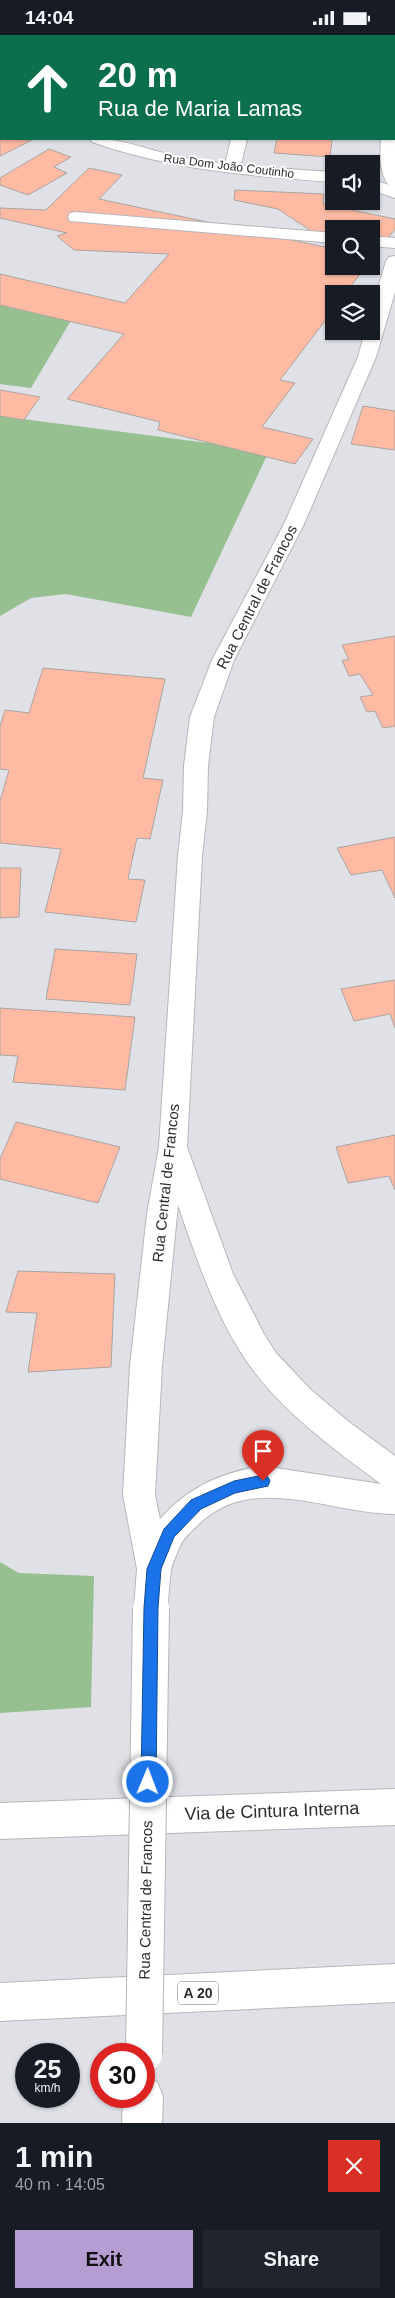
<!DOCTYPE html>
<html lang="en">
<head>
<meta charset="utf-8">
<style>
  :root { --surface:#171b24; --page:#20242c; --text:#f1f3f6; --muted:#9ea1a6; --accent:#b59dd4 }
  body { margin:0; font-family:Arial,sans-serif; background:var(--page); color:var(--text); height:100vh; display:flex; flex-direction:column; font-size:19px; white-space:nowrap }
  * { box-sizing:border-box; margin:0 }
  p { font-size:16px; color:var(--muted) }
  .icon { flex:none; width:28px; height:28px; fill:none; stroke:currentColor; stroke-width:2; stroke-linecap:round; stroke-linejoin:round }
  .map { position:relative; height:2088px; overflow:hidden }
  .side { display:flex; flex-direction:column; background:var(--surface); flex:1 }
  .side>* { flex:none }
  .hud { position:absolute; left:0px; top:0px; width:395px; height:105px; box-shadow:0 1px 4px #0004; background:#0b6e4f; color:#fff; overflow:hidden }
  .controls { position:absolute; left:325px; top:120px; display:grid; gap:10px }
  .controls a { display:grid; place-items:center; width:55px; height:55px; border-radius:0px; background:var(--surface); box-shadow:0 1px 4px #0004; font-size:25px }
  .speed { position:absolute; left:15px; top:2008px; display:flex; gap:10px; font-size:25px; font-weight:700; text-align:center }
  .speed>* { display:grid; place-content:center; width:65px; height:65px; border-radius:50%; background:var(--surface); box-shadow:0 1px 4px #0004; line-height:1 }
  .speed small { font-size:12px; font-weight:400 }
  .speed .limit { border:8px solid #d22; background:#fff; color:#111 }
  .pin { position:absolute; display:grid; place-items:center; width:42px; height:42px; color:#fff; margin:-51px -21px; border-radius:50% 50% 50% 0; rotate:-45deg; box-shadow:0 0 5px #0007 }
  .pin .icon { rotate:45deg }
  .me { position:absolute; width:55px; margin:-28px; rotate:1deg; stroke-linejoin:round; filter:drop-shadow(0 0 4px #0008) }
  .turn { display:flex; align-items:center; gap:18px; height:105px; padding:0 15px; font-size:22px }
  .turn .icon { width:65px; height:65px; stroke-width:2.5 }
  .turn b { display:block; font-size:35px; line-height:42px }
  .round { display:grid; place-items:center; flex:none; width:52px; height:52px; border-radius:0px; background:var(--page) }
  .head { display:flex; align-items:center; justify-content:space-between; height:85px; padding:0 15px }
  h1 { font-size:30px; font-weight:800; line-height:38px }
  .cta { display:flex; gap:10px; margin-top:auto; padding:10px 15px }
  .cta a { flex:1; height:58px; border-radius:0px; background:var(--accent); color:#111; font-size:20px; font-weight:800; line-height:58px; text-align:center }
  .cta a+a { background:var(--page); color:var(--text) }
  .status { display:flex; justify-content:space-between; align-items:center; height:35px; padding:0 25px; background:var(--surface); direction:ltr }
  .status svg { height:14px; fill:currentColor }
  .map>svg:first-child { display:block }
  .green { fill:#97c090 }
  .building { fill:#febaa2; stroke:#aba4a2 }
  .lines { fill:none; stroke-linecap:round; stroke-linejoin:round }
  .minor-casing { stroke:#b6b6bc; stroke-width:2 }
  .major-casing { stroke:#b6b6bc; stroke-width:2 }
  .highway-casing { stroke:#b6b6bc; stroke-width:2 }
  .minor { fill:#fff; fill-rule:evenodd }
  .major { fill:#fff; fill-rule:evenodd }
  .highway { fill:#fff; fill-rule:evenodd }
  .minor-bridge-casing { stroke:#b6b6bc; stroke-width:38; stroke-linecap:butt }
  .minor-bridge { stroke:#fff; stroke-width:36 }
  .route { fill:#1a73e8; stroke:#114b97 }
  .labels { text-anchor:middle; stroke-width:4; stroke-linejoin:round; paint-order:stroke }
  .far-street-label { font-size:12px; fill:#2d2d2f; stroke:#fff }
  .shield { fill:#fff; stroke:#6c6c6d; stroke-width:1 }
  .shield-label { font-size:14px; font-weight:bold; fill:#2d2d2f }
  .street-label { font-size:15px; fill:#2d2d2f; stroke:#fff }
  .near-street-label { font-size:18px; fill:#2d2d2f; stroke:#fff }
</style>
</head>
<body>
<div class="status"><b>14:04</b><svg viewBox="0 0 49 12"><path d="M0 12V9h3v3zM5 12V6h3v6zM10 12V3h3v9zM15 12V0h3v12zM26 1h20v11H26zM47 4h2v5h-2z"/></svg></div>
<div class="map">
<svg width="395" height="2088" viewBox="0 0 395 2088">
  <rect width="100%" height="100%" fill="#e0e1e7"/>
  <!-- green -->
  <g class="green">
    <path d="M 0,267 L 76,277 L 31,353 L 0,349 Z"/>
    <path d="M 0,381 L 269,416 L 191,582 L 66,559 L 31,563 L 0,581 Z"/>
    <path d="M 0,1527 L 19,1538 L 94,1541 L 91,1672 L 0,1678 Z"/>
  </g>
  <!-- building -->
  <g class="building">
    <path d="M 122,0 L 279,0 L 292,1 L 121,1 Z"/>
    <path d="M 0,92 L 1,104 L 32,105 L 0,121 Z"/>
    <path d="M 277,104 L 332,104 L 330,122 L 274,118 Z"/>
    <path d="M 49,114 L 71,122 L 54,132 L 67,138 L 28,160 L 0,150 L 0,143 Z"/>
    <path d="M 89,133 L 122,140 L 99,164 L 334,214 L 334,231 L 366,231 L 345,259 L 334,259 L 334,274 L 280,345 L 295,348 L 262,392 L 313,404 L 295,429 L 158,395 L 160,387 L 67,364 L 124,299 L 0,270 L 0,239 L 125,268 L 169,219 L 74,215 L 57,201 L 67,198 L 0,183 L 0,173 L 46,175 Z"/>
    <path d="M 235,155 L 324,159 L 323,169 L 395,184 L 395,194 L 371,225 L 371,194 L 334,194 L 334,211 L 278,174 L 234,165 Z"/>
    <path d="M 0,355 L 40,362 L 24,385 L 0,381 Z"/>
    <path d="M 363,371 L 395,376 L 395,415 L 351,409 Z"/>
    <path d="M 395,601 L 395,691 L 383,693 L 375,676 L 367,677 L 360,662 L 373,660 L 360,639 L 349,641 L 342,625 L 349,625 L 342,610 Z"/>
    <path d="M 43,633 L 165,644 L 143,743 L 163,745 L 150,804 L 137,803 L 128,844 L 145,845 L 136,887 L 45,877 L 61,814 L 0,808 L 0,766 L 9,735 L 0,734 L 0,691 L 5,675 L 29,678 Z"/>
    <path d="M 395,802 L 395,863 L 382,835 L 351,840 L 337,813 Z"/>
    <path d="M 0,833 L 21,833 L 19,882 L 0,883 Z"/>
    <path d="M 55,914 L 137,919 L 130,970 L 46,964 Z"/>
    <path d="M 395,945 L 395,993 L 390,979 L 354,986 L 341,954 Z"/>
    <path d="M 0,973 L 135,982 L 125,1055 L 13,1047 L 18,1021 L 0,1020 Z"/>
    <path d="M 16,1087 L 120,1112 L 98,1168 L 0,1144 L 0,1124 Z"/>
    <path d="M 395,1100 L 395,1155 L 389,1141 L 348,1148 L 336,1112 Z"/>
    <path d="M 18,1236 L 115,1239 L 111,1332 L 28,1337 L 37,1278 L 6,1277 Z"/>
  </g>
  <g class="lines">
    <!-- minor casing -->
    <g class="minor-casing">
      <g id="minor">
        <path d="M 394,100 L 395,101 L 395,153 L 389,151 C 379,137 380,121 381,104 L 394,104 Z"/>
        <path d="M 231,104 L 247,104 L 240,134 L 238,137 L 226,137 L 224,134 Z"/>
        <path d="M 76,177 L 334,198 L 334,208 L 70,186 L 68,182 L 70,178 Z"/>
        <path d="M 371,201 L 395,203 L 395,213 L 371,211 Z"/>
        <path d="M 395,221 L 395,257 L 376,322 L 304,489 L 234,625 L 214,682 L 208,731 L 207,776 L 202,821 L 187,1112 L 233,1239 L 264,1299 L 276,1318 L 310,1354 L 349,1387 L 395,1421 L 395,1479 C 331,1479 254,1437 200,1488 C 193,1495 184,1502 180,1511 C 177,1519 172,1528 171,1536 C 168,1553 170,1569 163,1585 L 151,1590 L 139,1585 L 134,1573 L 137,1534 L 123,1460 L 130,1331 L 147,1179 L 159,1112 L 178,821 L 183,776 L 184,731 L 190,682 L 212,625 L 284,489 L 358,322 L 365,296 L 371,296 L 371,276 L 386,226 L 389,222 ZM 178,1170 C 197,1225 219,1292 256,1339 C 290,1382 336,1416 381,1449 L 263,1431 C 222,1437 188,1452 160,1484 L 155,1460 L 162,1331 Z"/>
        <path d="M 144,2041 L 157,2047 L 163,2061 L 162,2088 L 122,2088 L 123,2061 L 144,2061 Z"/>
      </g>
    </g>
    <!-- major casing -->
    <g class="major-casing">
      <g id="major">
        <path d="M 0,47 L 1,48 L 1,58 L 0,57 Z"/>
        <path d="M 90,104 C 121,102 153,117 184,123 C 233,131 284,134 334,137 L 334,147 C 251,141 171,135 92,107 Z"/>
        <path d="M 371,144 L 395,152 L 395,163 L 371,155 Z"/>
      </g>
    </g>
    <!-- highway casing -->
    <g class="highway-casing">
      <g id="highway">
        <path d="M 395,1754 L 395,1790 L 0,1804 L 0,1768 Z"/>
        <path d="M 395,1929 L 395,1967 L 0,1986 L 0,1948 Z"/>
      </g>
    </g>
    <!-- minor -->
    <use href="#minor" class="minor"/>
    <!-- major -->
    <use href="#major" class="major"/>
    <!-- highway -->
    <use href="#highway" class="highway"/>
    <!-- minor-bridge casing -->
    <g class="minor-bridge-casing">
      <path id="minor-bridge" d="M 144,2019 L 151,1573"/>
    </g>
    <!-- minor-bridge -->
    <use href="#minor-bridge" class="minor-bridge"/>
  </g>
  <!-- route -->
  <path class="route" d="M 263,1440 L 268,1442 L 270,1446 L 268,1451 L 235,1458 L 201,1474 L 174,1502 L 161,1534 L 158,1573 L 156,1747 L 153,1753 L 148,1755 L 143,1753 L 141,1747 L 144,1573 L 147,1534 L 164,1494 L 191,1465 L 234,1446 Z"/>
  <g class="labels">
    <!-- far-street labels -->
    <g class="far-street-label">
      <text transform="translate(229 131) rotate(7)" y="4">Rua Dom João Coutinho</text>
    </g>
    <!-- shield labels -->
    <rect class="shield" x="178" y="1946.5" width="40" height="23" rx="4"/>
    <g class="shield-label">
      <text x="198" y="1963">A 20</text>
    </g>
    <!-- street labels -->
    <g class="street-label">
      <text transform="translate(257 562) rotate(-63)" y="5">Rua Central de Francos</text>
      <text transform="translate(166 1148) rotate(-84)" y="5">Rua Central de Francos</text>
      <text transform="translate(146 1865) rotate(-89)" y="5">Rua Central de Francos</text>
    </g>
    <!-- near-street labels -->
    <g class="near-street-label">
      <text transform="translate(272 1776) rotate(-2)" y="6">Via de Cintura Interna</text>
    </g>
  </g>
</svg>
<div class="controls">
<a><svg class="icon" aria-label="sound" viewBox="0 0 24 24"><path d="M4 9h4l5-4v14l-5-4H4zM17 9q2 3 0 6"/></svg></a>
<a><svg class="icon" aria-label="search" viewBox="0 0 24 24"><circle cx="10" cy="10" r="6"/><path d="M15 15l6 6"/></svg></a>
<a><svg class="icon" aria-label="layers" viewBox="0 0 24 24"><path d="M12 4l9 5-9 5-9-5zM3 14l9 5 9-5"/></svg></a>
</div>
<div class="speed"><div>25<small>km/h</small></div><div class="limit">30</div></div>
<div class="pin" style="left:263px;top:1446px;background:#d93025"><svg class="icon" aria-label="arrive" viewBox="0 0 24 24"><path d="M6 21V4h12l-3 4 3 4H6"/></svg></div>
<svg class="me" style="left:148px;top:1747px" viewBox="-20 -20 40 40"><circle r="17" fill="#1a73e8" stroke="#fff" stroke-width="3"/><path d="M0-11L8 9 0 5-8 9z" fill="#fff"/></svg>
<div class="hud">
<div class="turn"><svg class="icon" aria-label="ahead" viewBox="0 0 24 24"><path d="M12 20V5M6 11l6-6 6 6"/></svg><div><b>20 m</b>Rua de Maria Lamas</div></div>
</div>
</div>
<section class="side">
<div class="head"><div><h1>1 min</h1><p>40 m · 14:05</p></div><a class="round" style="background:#d93025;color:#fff"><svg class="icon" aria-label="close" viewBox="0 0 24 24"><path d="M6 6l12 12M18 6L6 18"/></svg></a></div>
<div class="cta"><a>Exit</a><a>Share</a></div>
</section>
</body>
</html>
